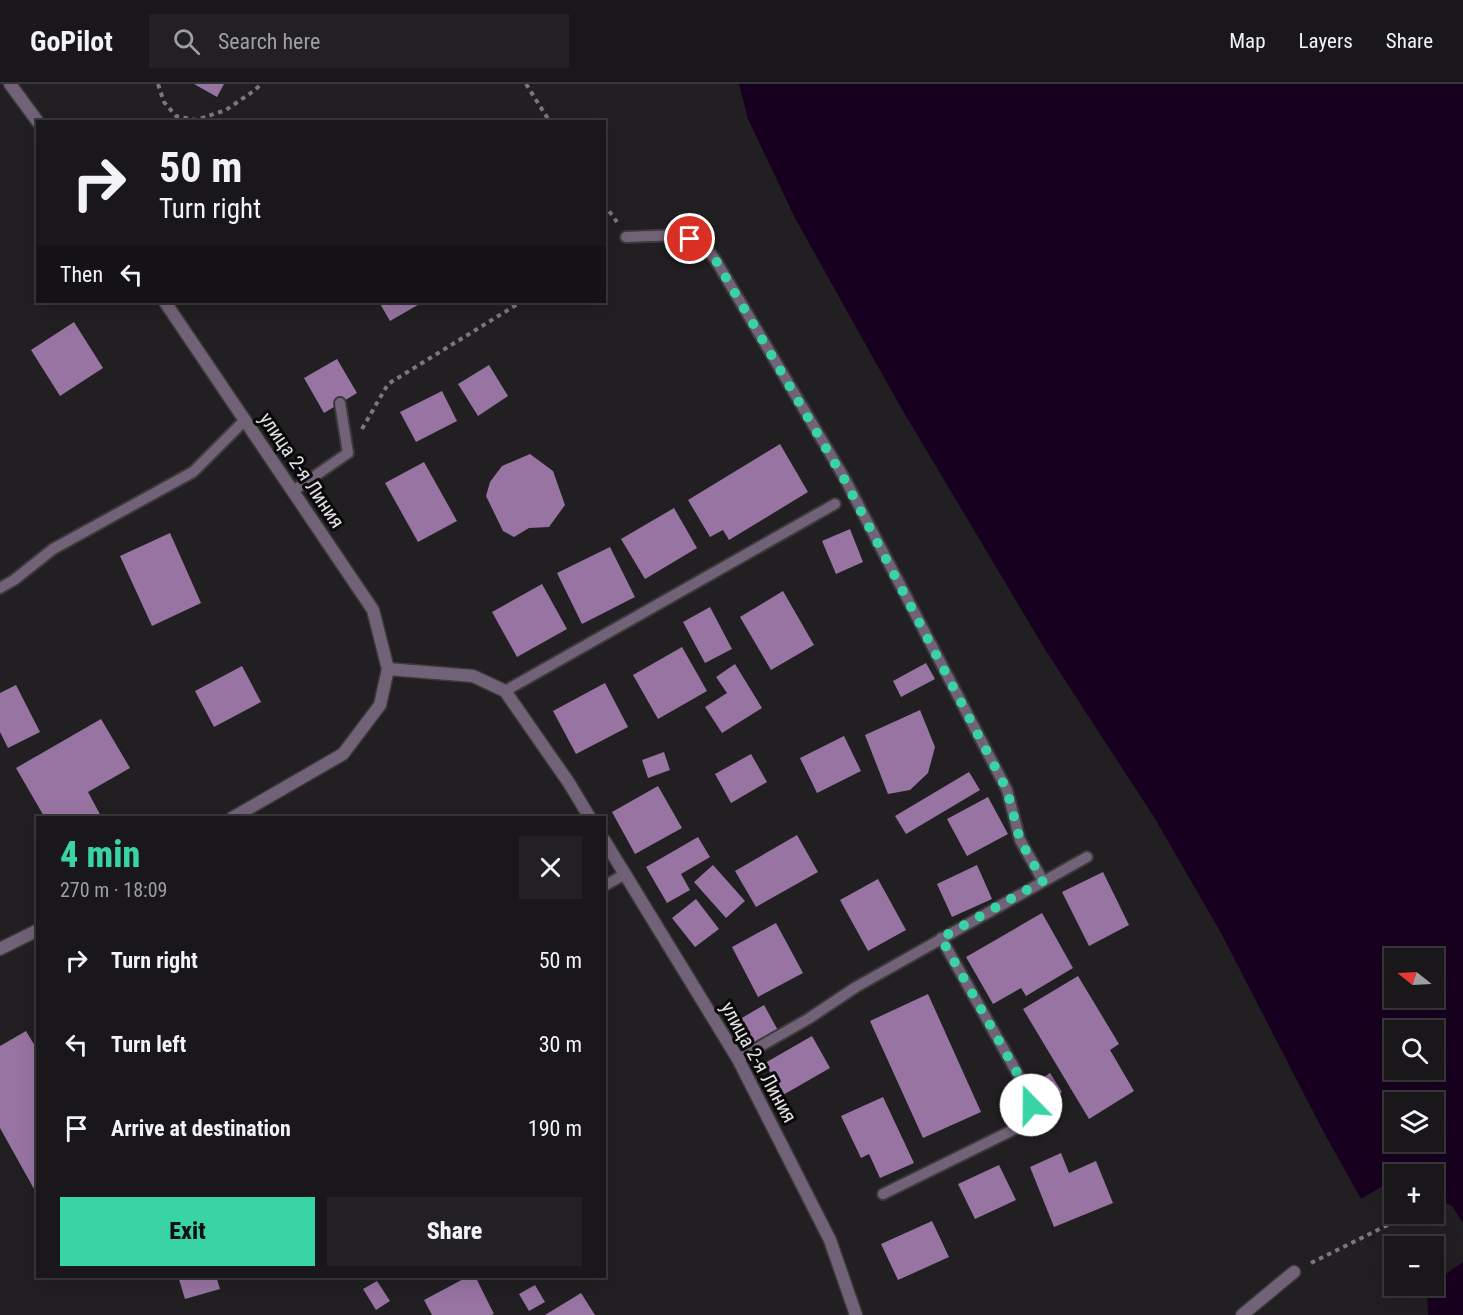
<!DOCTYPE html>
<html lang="en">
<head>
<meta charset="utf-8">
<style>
  :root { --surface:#191719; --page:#222022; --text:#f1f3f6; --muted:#9f9fa2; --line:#373638; --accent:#38d4a6 }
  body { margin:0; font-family:"Roboto Condensed",sans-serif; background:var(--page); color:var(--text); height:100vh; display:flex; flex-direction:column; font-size:22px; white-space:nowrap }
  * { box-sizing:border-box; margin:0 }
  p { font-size:20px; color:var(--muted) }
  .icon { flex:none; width:33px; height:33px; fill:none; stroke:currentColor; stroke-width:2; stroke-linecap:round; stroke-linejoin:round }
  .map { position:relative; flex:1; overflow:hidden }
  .drawer { position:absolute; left:36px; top:732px; width:570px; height:462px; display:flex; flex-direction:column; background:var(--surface); border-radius:0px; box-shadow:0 6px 24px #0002,0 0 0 2px var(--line) }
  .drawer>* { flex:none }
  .top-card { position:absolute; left:36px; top:36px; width:570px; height:183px; border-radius:0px; box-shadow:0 6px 24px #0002,0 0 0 2px var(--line); background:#191719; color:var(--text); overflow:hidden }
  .needle { width:39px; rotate:288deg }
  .buttons { position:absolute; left:1384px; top:864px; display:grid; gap:12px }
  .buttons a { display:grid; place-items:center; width:60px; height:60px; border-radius:0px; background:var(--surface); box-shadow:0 6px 24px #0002,0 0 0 2px var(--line); font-size:30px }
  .pin { position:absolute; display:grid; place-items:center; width:51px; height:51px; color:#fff; margin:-26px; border:3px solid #fff; border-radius:50%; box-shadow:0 2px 6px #0007 }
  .me { position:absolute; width:66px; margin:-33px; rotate:338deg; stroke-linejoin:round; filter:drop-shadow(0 0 4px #0008) }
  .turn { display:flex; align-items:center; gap:21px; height:126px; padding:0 24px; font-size:27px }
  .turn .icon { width:78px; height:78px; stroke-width:2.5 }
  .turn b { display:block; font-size:42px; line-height:51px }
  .then { display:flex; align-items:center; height:57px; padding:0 24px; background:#0003; gap:12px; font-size:22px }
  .round { display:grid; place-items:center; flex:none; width:63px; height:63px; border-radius:0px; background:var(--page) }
  .summary { display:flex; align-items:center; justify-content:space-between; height:102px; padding:0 24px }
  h1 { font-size:36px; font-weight:800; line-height:45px; color:var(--accent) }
  .button { display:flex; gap:12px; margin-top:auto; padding:12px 24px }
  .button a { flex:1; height:69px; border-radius:0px; background:var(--accent); color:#111; font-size:24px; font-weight:800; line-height:69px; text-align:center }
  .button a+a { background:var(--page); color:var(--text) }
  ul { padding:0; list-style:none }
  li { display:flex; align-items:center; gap:18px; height:84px; padding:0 24px }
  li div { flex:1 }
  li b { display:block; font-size:22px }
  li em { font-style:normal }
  header { display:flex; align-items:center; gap:36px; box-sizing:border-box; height:84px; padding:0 30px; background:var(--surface); border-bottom:2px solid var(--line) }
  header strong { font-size:28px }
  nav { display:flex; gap:33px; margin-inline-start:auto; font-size:21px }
  .search { width:420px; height:54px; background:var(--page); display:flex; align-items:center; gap:15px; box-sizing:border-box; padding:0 21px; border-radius:0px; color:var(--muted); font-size:22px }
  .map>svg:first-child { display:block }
  .water { fill:#17001f; fill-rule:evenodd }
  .building { fill:#9874a3 }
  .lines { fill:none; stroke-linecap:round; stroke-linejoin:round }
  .lane-casing { stroke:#3c3a3c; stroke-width:14 }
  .street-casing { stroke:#3c3a3c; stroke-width:15 }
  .path { stroke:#7a787a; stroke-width:4; stroke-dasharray:4.5 4.5; stroke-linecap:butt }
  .lane { stroke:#726277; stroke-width:10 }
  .street { stroke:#726277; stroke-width:12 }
  .route { stroke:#38d4a6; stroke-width:10; stroke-dasharray:0 18 }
  .labels { text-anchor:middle; stroke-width:6; stroke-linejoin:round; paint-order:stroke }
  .street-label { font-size:20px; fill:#e3e1e3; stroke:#0a090a }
</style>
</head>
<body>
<header>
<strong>GoPilot</strong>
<div class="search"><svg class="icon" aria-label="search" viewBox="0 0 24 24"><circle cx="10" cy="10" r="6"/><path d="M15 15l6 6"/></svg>Search here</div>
<nav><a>Map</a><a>Layers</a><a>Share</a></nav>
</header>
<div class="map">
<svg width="1463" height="1231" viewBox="0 0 1463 1231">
  <rect width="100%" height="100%" fill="#211f21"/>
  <!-- water -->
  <g class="water">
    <path d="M 739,0 L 1463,0 L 1463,1139 L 1452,1122 L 1434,1113 L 1434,1090 L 1395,1090 L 1395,1096 L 1394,1095 L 1361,1115 L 1321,1043 L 1220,847 L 1154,733 L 1046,567 L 900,322 L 795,134 L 748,35 ZM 1395,874 L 1434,874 L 1434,914 L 1395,914 ZM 1395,946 L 1434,946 L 1434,986 L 1395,986 ZM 1395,1018 L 1434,1018 L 1434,1058 L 1395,1058 Z"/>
    <path d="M 1463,1178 L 1463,1231 L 1428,1231 L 1427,1203 L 1429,1202 L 1434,1202 L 1434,1198 Z"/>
  </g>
  <!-- building -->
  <g class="building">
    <path d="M 194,0 L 224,0 L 217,13 Z"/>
    <path d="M 379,218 L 423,218 L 390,237 Z"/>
    <path d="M 74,238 L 103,284 L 60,312 L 31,266 Z"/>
    <path d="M 337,275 L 357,309 L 324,329 L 304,294 Z"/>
    <path d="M 489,281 L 508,312 L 478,332 L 458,300 Z"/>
    <path d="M 442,307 L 457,337 L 416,358 L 400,328 Z"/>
    <path d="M 780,360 L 808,408 L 729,456 L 723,446 L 710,453 L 688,416 Z"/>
    <path d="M 530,370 L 553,387 L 565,421 L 549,443 L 529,444 L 514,453 L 503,447 L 486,412 L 490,398 L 502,382 Z"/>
    <path d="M 424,378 L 457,437 L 418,458 L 385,399 Z"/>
    <path d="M 674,424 L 697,464 L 645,495 L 621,455 Z"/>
    <path d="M 850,445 L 863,478 L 836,490 L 822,457 Z"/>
    <path d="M 170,449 L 201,519 L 152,542 L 120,472 Z"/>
    <path d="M 610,463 L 635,513 L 582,540 L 557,489 Z"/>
    <path d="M 542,500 L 567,545 L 517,573 L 492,528 Z"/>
    <path d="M 783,507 L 814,561 L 771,586 L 740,533 Z"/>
    <path d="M 710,523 L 732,565 L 705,579 L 683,538 Z"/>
    <path d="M 682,563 L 707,607 L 658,635 L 633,591 Z"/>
    <path d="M 926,579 L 935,595 L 901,613 L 893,597 Z"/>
    <path d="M 735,580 L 762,624 L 722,649 L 705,623 L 727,609 L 716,593 Z"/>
    <path d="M 242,582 L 261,618 L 214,643 L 195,607 Z"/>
    <path d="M 605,599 L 628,643 L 576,670 L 553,627 Z"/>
    <path d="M 16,601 L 40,648 L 8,664 L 0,648 L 0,609 Z"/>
    <path d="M 920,626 L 935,663 L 928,689 L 910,706 L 888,710 L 865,651 Z"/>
    <path d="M 101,635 L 130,684 L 88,708 L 102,734 L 45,734 L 16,684 Z"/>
    <path d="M 844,652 L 861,687 L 817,709 L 800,674 Z"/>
    <path d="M 664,668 L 670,686 L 648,694 L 642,676 Z"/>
    <path d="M 751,670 L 767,698 L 731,719 L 715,690 Z"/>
    <path d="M 969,688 L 980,706 L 906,750 L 895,732 Z"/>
    <path d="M 658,702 L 682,744 L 635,770 L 612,728 Z"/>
    <path d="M 988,713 L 1008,750 L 967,772 L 947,735 Z"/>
    <path d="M 797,751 L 818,788 L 756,823 L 735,787 Z"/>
    <path d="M 698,753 L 710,773 L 681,790 L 690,806 L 667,819 L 646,783 Z"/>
    <path d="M 713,781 L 745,817 L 726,834 L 694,798 Z"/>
    <path d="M 977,781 L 992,815 L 952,833 L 937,800 Z"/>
    <path d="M 1103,788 L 1129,841 L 1089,862 L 1062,808 Z"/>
    <path d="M 878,795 L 906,846 L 868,867 L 840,816 Z"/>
    <path d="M 696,815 L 719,845 L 695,863 L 672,834 Z"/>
    <path d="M 1042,829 L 1073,884 L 1026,912 L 1021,904 L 993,920 L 966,873 Z"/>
    <path d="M 776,839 L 803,889 L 758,913 L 732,863 Z"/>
    <path d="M 1078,892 L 1119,960 L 1110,966 L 1134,1007 L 1089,1035 L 1023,925 Z"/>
    <path d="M 928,910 L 981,1028 L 923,1054 L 870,937 Z"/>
    <path d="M 764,921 L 780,950 L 751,966 L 735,938 Z"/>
    <path d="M 26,947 L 38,967 L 38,1103 L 34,1105 L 0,1044 L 0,962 Z"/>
    <path d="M 812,952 L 830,984 L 783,1011 L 765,979 Z"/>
    <path d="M 1050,989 L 1062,1008 L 1040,1021 L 1029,1003 Z"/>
    <path d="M 883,1013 L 914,1079 L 880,1094 L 869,1070 L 861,1074 L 841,1032 Z"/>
    <path d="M 1061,1069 L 1069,1089 L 1096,1077 L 1113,1119 L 1054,1143 L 1030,1083 Z"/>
    <path d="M 999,1081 L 1016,1116 L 975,1135 L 958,1100 Z"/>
    <path d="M 932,1137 L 949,1173 L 898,1196 L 881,1160 Z"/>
    <path d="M 178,1192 L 216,1192 L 220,1205 L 185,1215 Z"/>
    <path d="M 469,1192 L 475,1192 L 494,1230 L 491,1231 L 432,1231 L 424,1216 Z"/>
    <path d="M 377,1197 L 390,1217 L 376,1226 L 363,1205 Z"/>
    <path d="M 535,1201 L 545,1218 L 529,1227 L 519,1210 Z"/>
    <path d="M 581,1209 L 595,1231 L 545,1231 Z"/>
  </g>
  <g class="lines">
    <!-- lane casing -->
    <g class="lane-casing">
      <g id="lane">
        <path d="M 626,153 C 651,153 686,146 706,164 C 709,167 712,172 715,175 L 845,395 L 1007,706 L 1020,756 L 1043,797"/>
        <path d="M 293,407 L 348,369 L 340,319"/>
        <path d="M 0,504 L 14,496 L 53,465 L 193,388 L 245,336"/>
        <path d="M 505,607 L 835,420"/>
        <path d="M 604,802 L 625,790"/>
        <path d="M 738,975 L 808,935 L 856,903 L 1087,773"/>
        <path d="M 883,1110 L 1019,1043 C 1030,1031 1032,1026 1029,1010 L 941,854"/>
      </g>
    </g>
    <!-- street casing -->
    <g class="street-casing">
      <g id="street">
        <path d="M 10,0 L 38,38"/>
        <path d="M 165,218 L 373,526 L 388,585 L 380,621 L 343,670 L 232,734"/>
        <path d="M 388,585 L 473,592 L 505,607 L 569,699 L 590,734"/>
        <path d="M 604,756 L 738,975 L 830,1156 L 856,1231"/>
        <path d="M 0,865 L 38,846"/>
        <path d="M 1242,1231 L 1294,1188"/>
      </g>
    </g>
    <!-- path -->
    <g class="path">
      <path d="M 158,0 L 164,18 L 176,32 L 196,36 L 226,26 L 255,6 L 261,0"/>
      <path d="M 526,0 L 550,38"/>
      <path d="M 604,120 L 617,138"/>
      <path d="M 362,345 L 388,300 L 521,218"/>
      <path d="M 1311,1179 L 1410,1130"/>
    </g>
    <!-- lane -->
    <use href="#lane" class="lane"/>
    <!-- street -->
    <use href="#street" class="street"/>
  </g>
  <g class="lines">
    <!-- route -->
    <path class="route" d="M 690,155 L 705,163 L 715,175 L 844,395 L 1007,706 L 1020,756 L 1043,797 L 941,854 L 1029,1010 L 1031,1021"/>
  </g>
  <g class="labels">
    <!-- street labels -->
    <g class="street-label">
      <text transform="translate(302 386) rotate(56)" y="7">улица 2-я Линия</text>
      <text transform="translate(759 978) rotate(61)" y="7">улица 2-я Линия</text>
    </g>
  </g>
</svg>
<div class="buttons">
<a><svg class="needle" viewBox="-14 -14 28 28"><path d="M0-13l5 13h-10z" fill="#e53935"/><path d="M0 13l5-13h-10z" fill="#9f9fa2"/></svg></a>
<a><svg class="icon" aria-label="search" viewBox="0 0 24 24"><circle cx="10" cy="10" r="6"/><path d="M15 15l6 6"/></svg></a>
<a><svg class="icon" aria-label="layers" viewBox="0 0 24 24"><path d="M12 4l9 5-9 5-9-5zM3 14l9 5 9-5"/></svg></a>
<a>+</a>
<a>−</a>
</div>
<div class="pin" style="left:690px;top:155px;background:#d93025"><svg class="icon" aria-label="arrive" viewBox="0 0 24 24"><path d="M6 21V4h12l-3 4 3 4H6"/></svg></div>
<svg class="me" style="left:1031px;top:1021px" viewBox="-20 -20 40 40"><circle r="19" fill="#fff"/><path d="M0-13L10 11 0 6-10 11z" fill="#38d4a6"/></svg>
<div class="top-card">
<div class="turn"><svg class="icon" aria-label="right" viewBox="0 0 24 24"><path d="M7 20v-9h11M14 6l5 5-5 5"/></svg><div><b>50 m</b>Turn right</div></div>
<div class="then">Then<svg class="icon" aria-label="left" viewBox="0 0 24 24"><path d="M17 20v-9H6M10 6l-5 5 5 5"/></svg></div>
</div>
<section class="drawer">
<div class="summary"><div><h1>4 min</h1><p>270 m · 18:09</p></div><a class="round"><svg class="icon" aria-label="close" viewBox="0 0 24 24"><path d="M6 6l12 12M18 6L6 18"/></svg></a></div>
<ul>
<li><svg class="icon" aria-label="right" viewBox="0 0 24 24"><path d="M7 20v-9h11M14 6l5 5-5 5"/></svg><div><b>Turn right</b></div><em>50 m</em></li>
<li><svg class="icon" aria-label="left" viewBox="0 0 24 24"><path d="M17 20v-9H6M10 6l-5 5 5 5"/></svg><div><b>Turn left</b></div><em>30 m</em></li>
<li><svg class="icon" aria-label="arrive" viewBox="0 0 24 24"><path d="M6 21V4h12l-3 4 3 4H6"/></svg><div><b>Arrive at destination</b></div><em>190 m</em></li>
</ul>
<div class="button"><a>Exit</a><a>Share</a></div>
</section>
</div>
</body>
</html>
